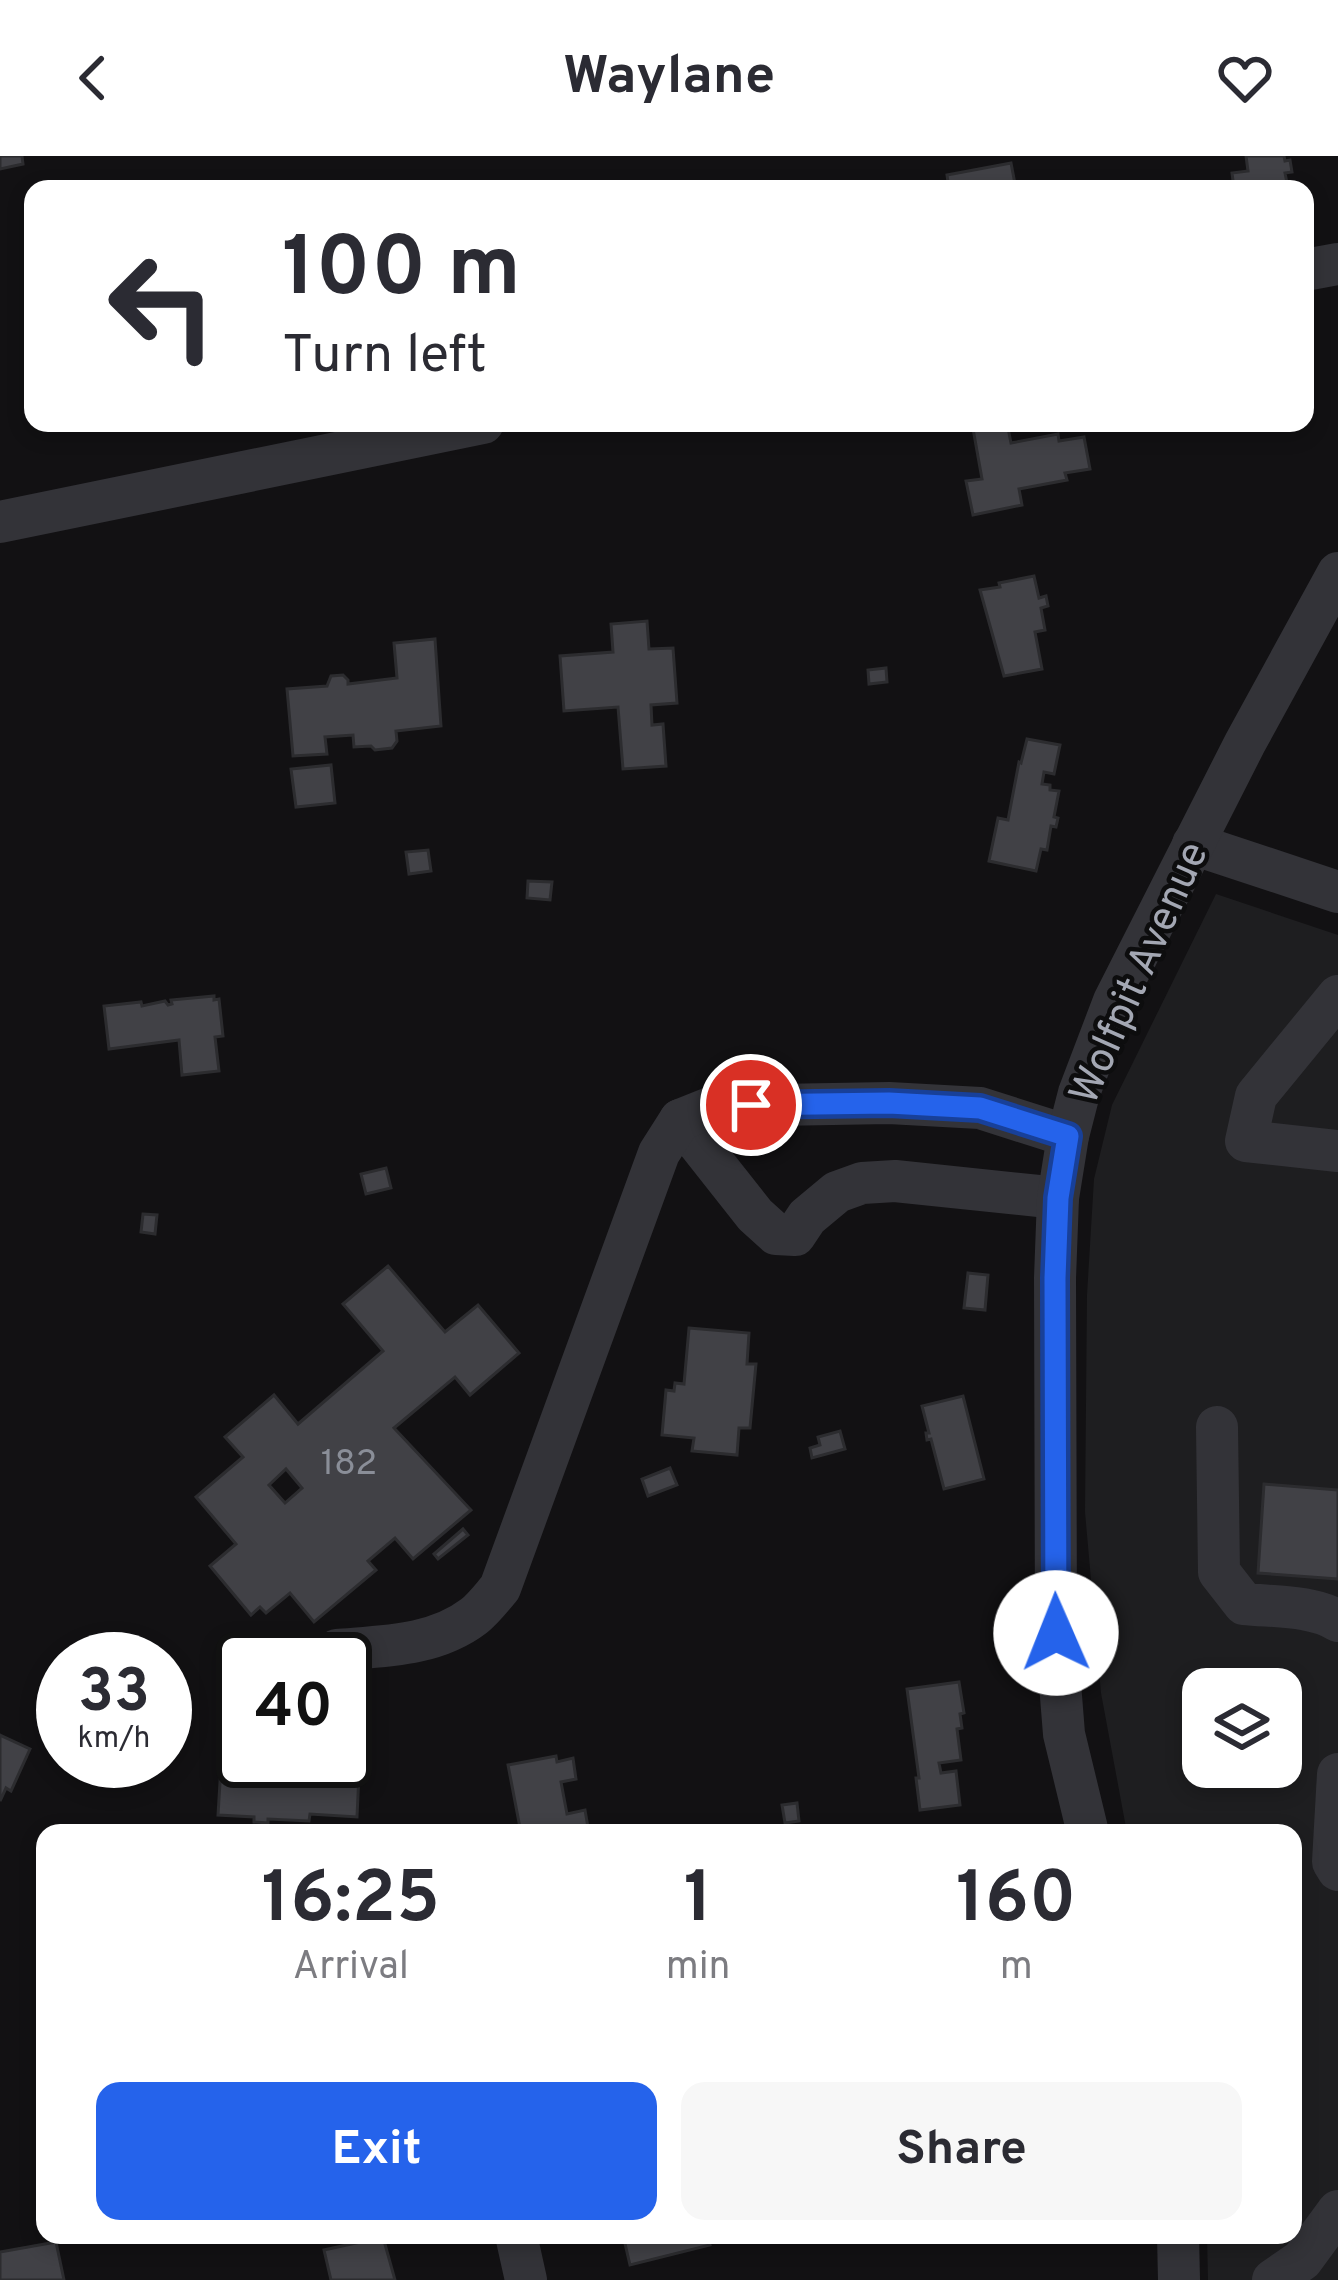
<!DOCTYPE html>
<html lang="en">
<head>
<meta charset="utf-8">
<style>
  :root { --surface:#fff; --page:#f7f7f7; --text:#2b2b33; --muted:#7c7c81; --accent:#2563eb }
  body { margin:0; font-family:Overpass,sans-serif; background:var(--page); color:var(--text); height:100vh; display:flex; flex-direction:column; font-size:45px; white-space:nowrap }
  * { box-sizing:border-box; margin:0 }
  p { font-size:39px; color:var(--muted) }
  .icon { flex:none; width:66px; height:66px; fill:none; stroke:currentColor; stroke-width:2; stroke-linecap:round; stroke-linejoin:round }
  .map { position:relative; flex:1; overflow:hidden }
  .side { position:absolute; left:36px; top:1668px; width:1266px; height:420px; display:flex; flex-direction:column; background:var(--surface); border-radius:24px; box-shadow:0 6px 18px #0003 }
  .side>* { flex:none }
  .banner { position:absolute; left:24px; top:24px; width:1290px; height:252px; border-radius:24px; box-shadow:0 6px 18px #0003; background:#fff; color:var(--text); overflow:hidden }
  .fabs { position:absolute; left:1182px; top:1512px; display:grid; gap:24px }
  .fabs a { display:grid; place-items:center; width:120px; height:120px; border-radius:24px; background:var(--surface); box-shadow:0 6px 18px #0003; font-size:60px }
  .speed { position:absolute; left:36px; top:1476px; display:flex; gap:24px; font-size:60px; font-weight:700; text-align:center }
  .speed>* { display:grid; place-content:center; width:156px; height:156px; border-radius:50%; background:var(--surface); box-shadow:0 6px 18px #0003; line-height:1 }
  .speed small { font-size:30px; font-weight:400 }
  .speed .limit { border:6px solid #111; border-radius:18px; background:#fff; color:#111 }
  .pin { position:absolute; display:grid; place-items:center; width:102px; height:102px; color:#fff; margin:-51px; border:6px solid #fff; border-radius:50%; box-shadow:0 3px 12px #0007 }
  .me { position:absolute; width:132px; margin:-66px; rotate:359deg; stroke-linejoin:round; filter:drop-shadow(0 0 9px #0008) }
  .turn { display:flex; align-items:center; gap:42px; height:252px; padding:0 60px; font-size:54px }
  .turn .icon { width:156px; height:156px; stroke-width:2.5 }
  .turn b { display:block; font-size:84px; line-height:102px }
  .eta { display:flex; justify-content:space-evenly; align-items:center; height:204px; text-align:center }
  .eta b { font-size:72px; font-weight:700; line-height:84px }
  .cta { display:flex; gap:24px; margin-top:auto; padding:24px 60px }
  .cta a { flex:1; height:138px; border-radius:24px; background:var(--accent); color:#fff; font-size:48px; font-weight:700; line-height:138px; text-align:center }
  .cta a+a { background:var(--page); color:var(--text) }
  header { display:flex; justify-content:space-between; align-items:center; height:156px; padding:0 60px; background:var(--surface); font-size:54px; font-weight:700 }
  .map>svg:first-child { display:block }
  .built { fill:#1e1e20; fill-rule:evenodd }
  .building { fill:#414146; stroke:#2c2c2f; stroke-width:3; fill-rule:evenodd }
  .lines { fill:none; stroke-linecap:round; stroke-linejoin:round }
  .minor { stroke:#333338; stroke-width:42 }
  .route-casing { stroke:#184099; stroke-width:30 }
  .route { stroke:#2563eb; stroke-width:21 }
  .labels { text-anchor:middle; stroke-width:9; stroke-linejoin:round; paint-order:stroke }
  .number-label { font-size:36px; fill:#8a8e98 }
  .street-label { font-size:42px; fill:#a3a7b3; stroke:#0d0d0e }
</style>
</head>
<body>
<header><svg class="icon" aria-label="back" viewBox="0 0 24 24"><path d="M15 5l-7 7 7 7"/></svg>Waylane<svg class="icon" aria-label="heart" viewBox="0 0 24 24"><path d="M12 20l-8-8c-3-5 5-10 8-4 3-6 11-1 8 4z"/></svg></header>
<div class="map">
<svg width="1338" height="2124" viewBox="0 0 1338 2124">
  <rect width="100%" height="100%" fill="#121113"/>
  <!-- built -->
  <path class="built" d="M 1216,738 L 1338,779 L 1338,2124 L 1208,2124 L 1207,2079 L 1293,2079 L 1293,1677 L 1127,1677 L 1101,1537 L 1085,1356 L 1087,1139 L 1094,1023 L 1112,949 ZM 1203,1533 L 1281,1533 L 1281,1611 L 1203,1611 Z"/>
  <!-- building -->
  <g class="building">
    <path d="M 0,0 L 22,0 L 23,8 L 0,13 Z"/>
    <path d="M 1246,0 L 1284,0 L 1285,5 L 1290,4 L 1292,16 L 1285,17 L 1288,32 L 1234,33 L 1232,17 L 1248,15 Z"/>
    <path d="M 1011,7 L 1016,33 L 949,33 L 947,19 Z"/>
    <path d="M 972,267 L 1007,267 L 1011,287 L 1058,278 L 1059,285 L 1084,281 L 1090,313 L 1065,317 L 1067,324 L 1019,333 L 1022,349 L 973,359 L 966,325 L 982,323 Z"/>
    <path d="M 1034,420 L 1039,442 L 1046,440 L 1048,450 L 1041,452 L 1045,474 L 1035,476 L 1042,513 L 1004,520 L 980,434 L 1000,431 L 999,427 Z"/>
    <path d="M 647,465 L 649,493 L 673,492 L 677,547 L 651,549 L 652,569 L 663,568 L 666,610 L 623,613 L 618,551 L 564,555 L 560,500 L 613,496 L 611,468 Z"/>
    <path d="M 435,483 L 441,570 L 396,575 L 397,585 L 392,592 L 375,594 L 371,590 L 354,591 L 353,579 L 325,581 L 327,598 L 293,600 L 287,533 L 327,530 L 331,520 L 343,519 L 348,524 L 348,528 L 397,522 L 394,487 Z"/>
    <path d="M 886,512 L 887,526 L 869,528 L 868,514 Z"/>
    <path d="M 1027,583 L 1060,589 L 1054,618 L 1044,616 L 1042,628 L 1050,629 L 1050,634 L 1059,635 L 1054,661 L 1058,662 L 1056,671 L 1051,670 L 1047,694 L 1041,693 L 1036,715 L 989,705 L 998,662 L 1008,664 L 1019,606 L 1021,607 Z"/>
    <path d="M 331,609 L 335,647 L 296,651 L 291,613 Z"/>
    <path d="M 428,694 L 431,715 L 409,718 L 406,696 Z"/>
    <path d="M 528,725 L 552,726 L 550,744 L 527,742 Z"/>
    <path d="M 214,840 L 214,844 L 219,843 L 223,880 L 215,881 L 219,915 L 182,919 L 179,884 L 109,893 L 104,850 L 141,846 L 142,850 L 165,845 L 168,849 L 172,848 L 171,844 Z"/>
    <path d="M 386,1012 L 391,1032 L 366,1038 L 361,1018 Z"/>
    <path d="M 143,1058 L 157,1059 L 155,1078 L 141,1076 Z"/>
    <path d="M 388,1110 L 445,1176 L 478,1149 L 519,1197 L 470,1239 L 455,1221 L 394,1272 L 471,1354 L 413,1403 L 395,1382 L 368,1405 L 376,1414 L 314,1466 L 290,1437 L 266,1457 L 260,1451 L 251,1459 L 210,1410 L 236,1388 L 196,1341 L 243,1301 L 225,1281 L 274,1239 L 298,1268 L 383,1195 L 343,1148 ZM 286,1313 L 302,1332 L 285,1347 L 269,1329 Z"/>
    <path d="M 968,1117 L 988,1119 L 985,1154 L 964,1152 Z"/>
    <path d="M 689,1172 L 749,1177 L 747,1208 L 756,1208 L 750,1272 L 739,1272 L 737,1299 L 692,1295 L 694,1282 L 662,1279 L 666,1234 L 674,1235 L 675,1227 L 684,1228 Z"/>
    <path d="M 963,1240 L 984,1323 L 944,1333 L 931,1283 L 927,1284 L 926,1277 L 929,1277 L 922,1250 Z"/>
    <path d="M 840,1275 L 845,1293 L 812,1302 L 810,1292 L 820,1289 L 818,1281 Z"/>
    <path d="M 670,1312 L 677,1329 L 648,1340 L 642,1323 Z"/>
    <path d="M 1264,1328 L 1338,1334 L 1338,1423 L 1258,1417 Z"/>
    <path d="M 463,1373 L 468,1379 L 438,1403 L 434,1398 Z"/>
    <path d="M 959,1526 L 964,1557 L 960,1558 L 962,1572 L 957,1573 L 961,1604 L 939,1607 L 941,1617 L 956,1615 L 960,1649 L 920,1654 L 916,1622 L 919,1622 L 907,1533 Z"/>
    <path d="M 0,1579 L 30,1593 L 11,1635 L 6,1632 L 0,1645 Z"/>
    <path d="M 556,1600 L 557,1606 L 573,1602 L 576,1623 L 561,1626 L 567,1658 L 585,1654 L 589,1677 L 547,1677 L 546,1672 L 521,1677 L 508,1609 Z"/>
    <path d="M 221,1610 L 359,1618 L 357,1661 L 310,1658 L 309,1665 L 268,1663 L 268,1667 L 254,1666 L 254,1661 L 218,1659 Z"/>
    <path d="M 797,1647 L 799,1665 L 785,1667 L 782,1649 Z"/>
    <path d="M 623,2079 L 707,2079 L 710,2089 L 630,2109 Z"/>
    <path d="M 383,2081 L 395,2124 L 331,2124 L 324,2094 Z"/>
    <path d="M 56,2086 L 64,2124 L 0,2124 L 0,2096 Z"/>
  </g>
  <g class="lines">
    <!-- minor -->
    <g class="minor">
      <path d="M 1305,114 L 1338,108"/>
      <path d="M 0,366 L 483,267"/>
      <path d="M 1193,688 L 1338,736"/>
      <path d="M 1338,840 L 1256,940 L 1246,985 L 1338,995"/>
      <path d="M 680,964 L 755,1059 L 776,1078 L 795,1079 L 807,1061 L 837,1036 L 862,1027 L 895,1025 L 1058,1042"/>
      <path d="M 1217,1271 L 1219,1416 L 1244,1448 C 1274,1451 1313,1449 1338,1465"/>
      <path d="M 337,1494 C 384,1490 435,1490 474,1460 C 484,1452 492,1441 500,1432 L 659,997 L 680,964 L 715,950 L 889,947 L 980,952 L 1068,980"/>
      <path d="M 1338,1618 L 1333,1706 L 1338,1714"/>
      <path d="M 1088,1677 L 1064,1578 L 1056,1477 L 1055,1122 L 1058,1042 L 1068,980 L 1079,937 L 1114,845 L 1245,587 L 1338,417"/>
      <path d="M 516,2079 L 526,2124"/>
      <path d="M 1178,2079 L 1179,2124"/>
      <path d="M 1273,2124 L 1302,2104 L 1338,2055"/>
    </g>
  </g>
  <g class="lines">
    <!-- route casing -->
    <g class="route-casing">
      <path id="route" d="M 751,949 L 889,947 L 980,952 L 1068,980 L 1058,1042 L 1055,1122 L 1056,1477"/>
    </g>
    <!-- route -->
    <use href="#route" class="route"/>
  </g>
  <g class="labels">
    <!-- number labels -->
    <g class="number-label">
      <text x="349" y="1318">182</text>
    </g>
    <!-- street labels -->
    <g class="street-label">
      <text transform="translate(1137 816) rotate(-66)" y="15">Wolfpit Avenue</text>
    </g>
  </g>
</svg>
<div class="fabs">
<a><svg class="icon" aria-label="layers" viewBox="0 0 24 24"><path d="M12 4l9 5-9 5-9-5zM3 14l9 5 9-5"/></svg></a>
</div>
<div class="speed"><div>33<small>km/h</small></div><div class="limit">40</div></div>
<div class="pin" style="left:751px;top:949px;background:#d93025"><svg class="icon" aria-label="arrive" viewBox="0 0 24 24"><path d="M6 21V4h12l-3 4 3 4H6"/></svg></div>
<svg class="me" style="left:1056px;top:1477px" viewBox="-20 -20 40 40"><circle r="19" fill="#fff"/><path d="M0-13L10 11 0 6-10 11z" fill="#2563eb"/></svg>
<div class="banner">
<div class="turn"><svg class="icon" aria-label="left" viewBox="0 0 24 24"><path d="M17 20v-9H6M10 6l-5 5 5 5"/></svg><div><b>100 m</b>Turn left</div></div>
</div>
<section class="side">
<div class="eta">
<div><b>16:25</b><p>Arrival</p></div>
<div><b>1</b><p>min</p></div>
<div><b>160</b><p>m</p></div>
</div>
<div class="cta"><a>Exit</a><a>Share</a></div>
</section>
</div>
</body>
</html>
